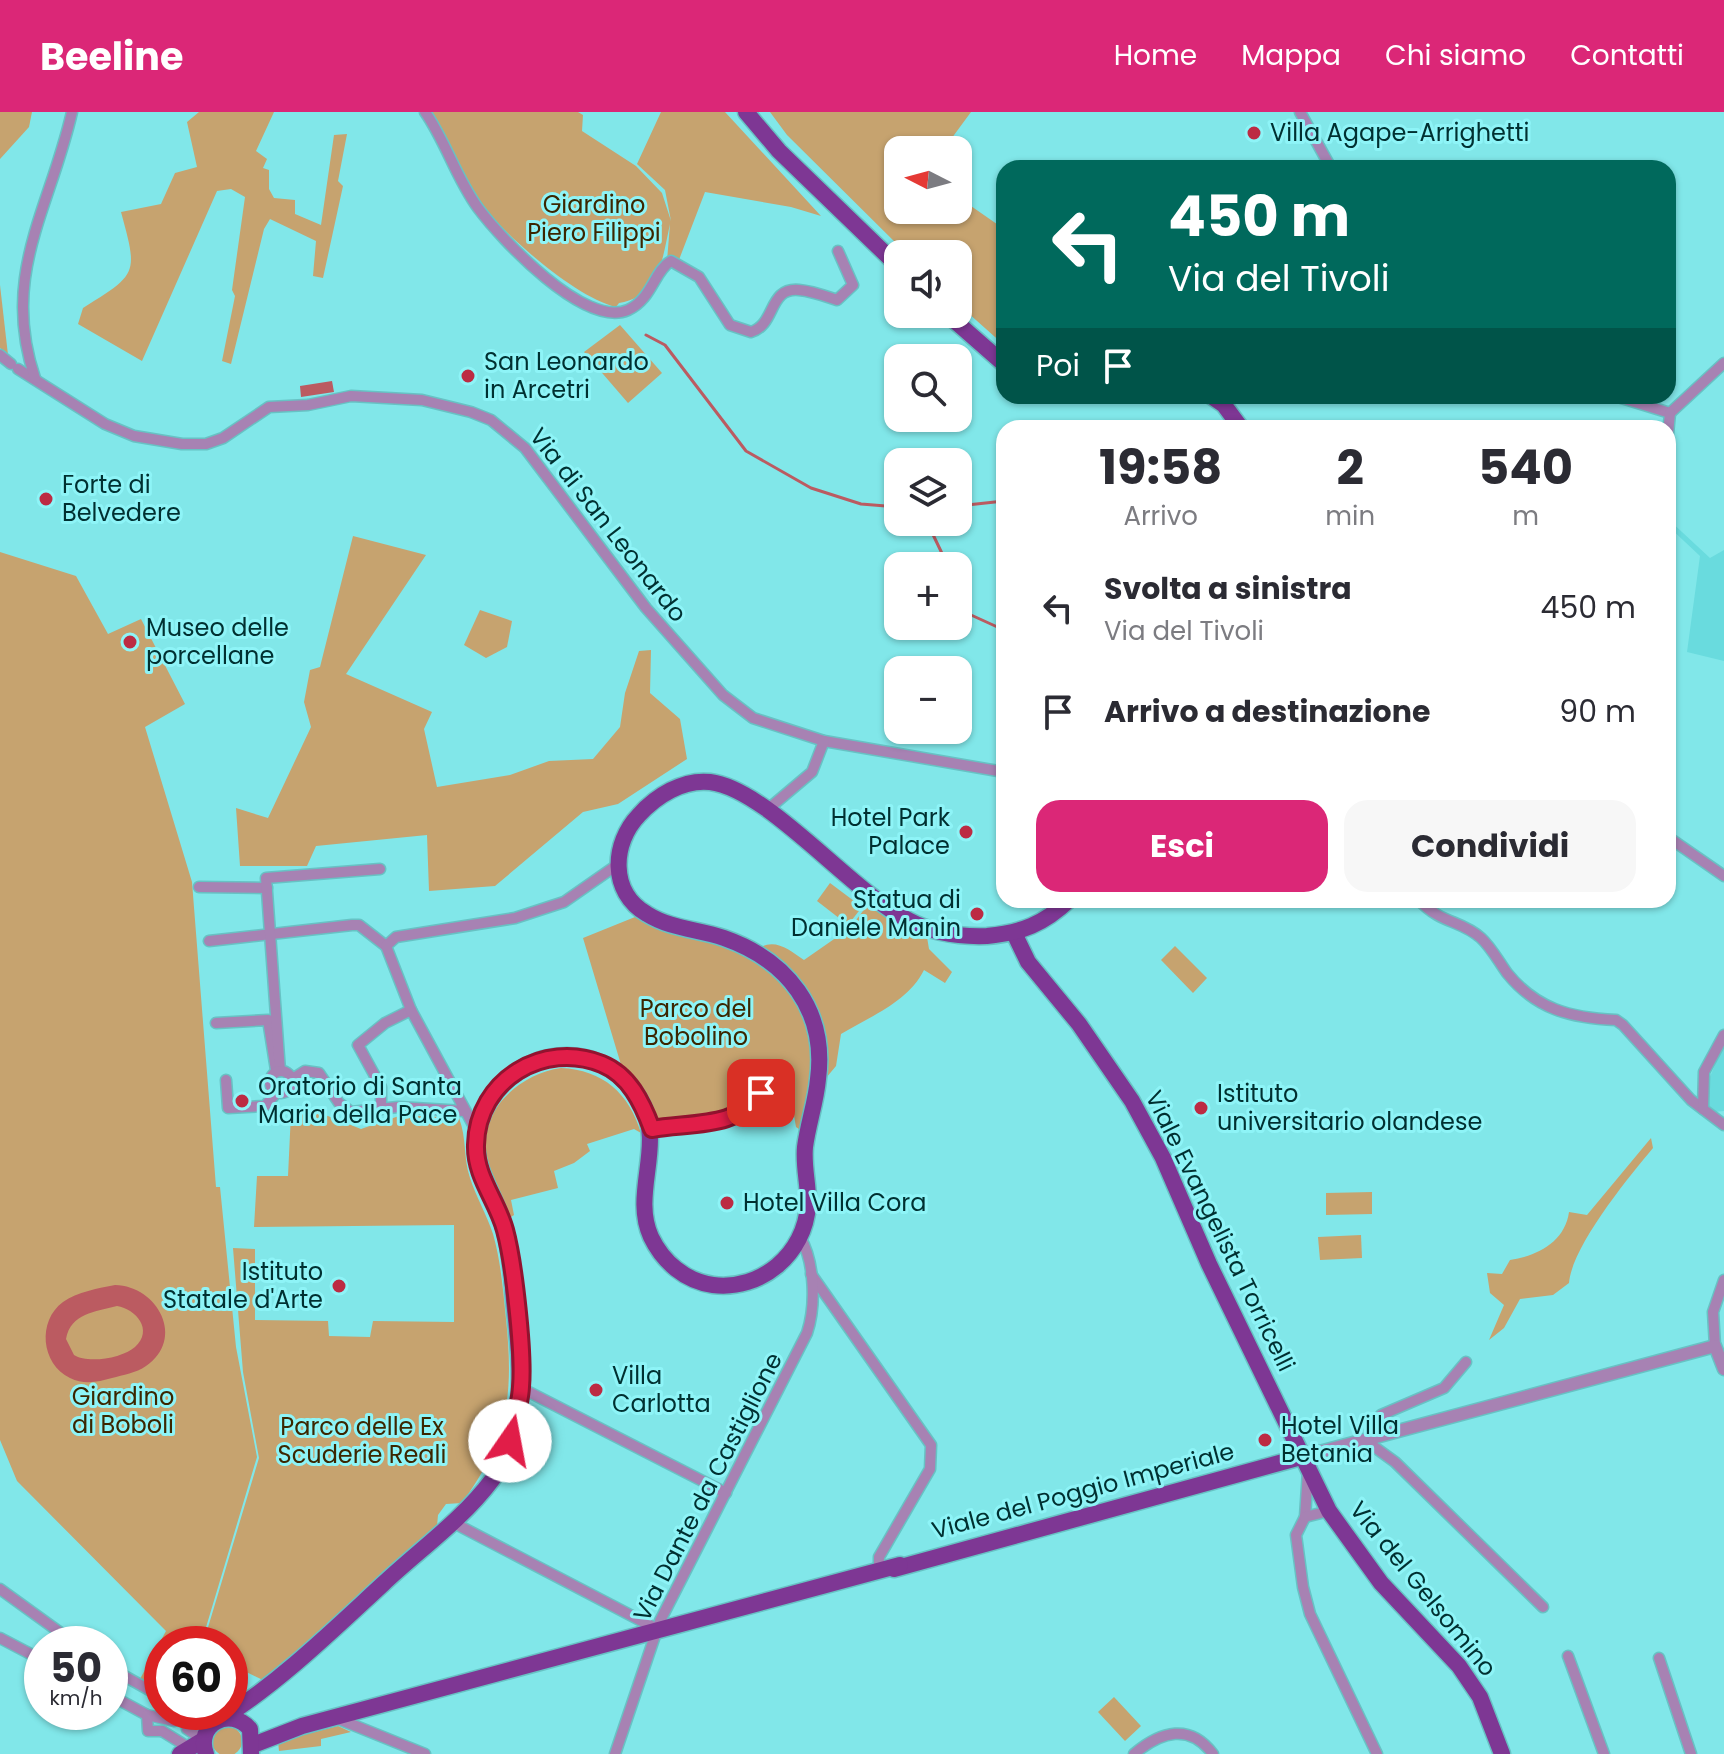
<!DOCTYPE html>
<html lang="it">
<head>
<meta charset="utf-8">
<style>
  :root { --surface:#fff; --page:#f7f7f7; --text:#2b2b33; --muted:#7c7c81; --accent:#db2777 }
  body { margin:0; font-family:Poppins,sans-serif; background:var(--page); color:var(--text); height:100vh; display:flex; flex-direction:column; font-size:30px; white-space:nowrap }
  * { box-sizing:border-box; margin:0 }
  p { font-size:26px; color:var(--muted) }
  .icon { flex:none; width:44px; height:44px; fill:none; stroke:currentColor; stroke-width:2; stroke-linecap:round; stroke-linejoin:round }
  .map { position:relative; flex:1; overflow:hidden }
  .side { position:absolute; left:996px; top:308px; width:680px; height:488px; display:flex; flex-direction:column; background:var(--surface); border-radius:24px; box-shadow:0 2px 6px #0004 }
  .side>* { flex:none }
  .top-card { position:absolute; left:996px; top:48px; width:680px; height:244px; border-radius:24px; box-shadow:0 2px 6px #0004; background:#00695c; color:#fff; overflow:hidden }
  .needle { width:52px; rotate:276deg }
  .buttons { position:absolute; left:884px; top:24px; display:grid; gap:16px }
  .buttons a { display:grid; place-items:center; width:88px; height:88px; border-radius:16px; background:var(--surface); box-shadow:0 2px 6px #0004; font-size:40px }
  .speed { position:absolute; left:24px; top:1514px; display:flex; gap:16px; font-size:40px; font-weight:700; text-align:center }
  .speed>* { display:grid; place-content:center; width:104px; height:104px; border-radius:50%; background:var(--surface); box-shadow:0 2px 6px #0004; line-height:1 }
  .speed small { font-size:20px; font-weight:400 }
  .speed .limit { border:12px solid #d22; background:#fff; color:#111 }
  .pin { position:absolute; display:grid; place-items:center; width:68px; height:68px; color:#fff; margin:-34px; border-radius:16px; box-shadow:0 4px 12px #0006 }
  .me { position:absolute; width:88px; margin:-44px; rotate:12deg; stroke-linejoin:round; filter:drop-shadow(0 0 6px #0008) }
  .turn { display:flex; align-items:center; gap:28px; height:168px; padding:0 40px; font-size:36px }
  .turn .icon { width:104px; height:104px; stroke-width:2.5 }
  .turn b { display:block; font-size:56px; line-height:68px }
  .then { display:flex; align-items:center; height:76px; padding:0 40px; background:#0003; gap:16px; font-size:30px }
  .eta { display:flex; justify-content:space-evenly; align-items:center; height:136px; text-align:center }
  .eta b { font-size:48px; font-weight:700; line-height:56px }
  .action { display:flex; gap:16px; margin-top:auto; padding:16px 40px }
  .action a { flex:1; height:92px; border-radius:24px; background:var(--accent); color:#fff; font-size:32px; font-weight:700; line-height:92px; text-align:center }
  .action a+a { background:var(--page); color:var(--text) }
  ul { padding:0; list-style:none }
  li { display:flex; align-items:center; gap:24px; height:104px; padding:0 40px }
  li div { flex:1 }
  li b { display:block; font-size:30px }
  li em { font-style:normal }
  header { display:flex; align-items:center; gap:48px; box-sizing:border-box; height:112px; padding:0 40px; background:var(--accent); color:#fff }
  header strong { font-size:38px }
  nav { display:flex; gap:44px; margin-inline-start:auto; font-size:28px }
  .map>svg:first-child { display:block }
  .built { fill:#69dbde }
  .green { fill:#c6a36f }
  .water { fill:#bb5b61; fill-rule:evenodd }
  .lines { fill:none; stroke-linecap:round; stroke-linejoin:round }
  .stream { stroke:#bb5b61; stroke-width:3 }
  .minor-casing { stroke:#67c2c4; stroke-width:13 }
  .tertiary-casing { stroke:#67c2c4; stroke-width:15 }
  .primary-casing { stroke:#67c2c4; stroke-width:19 }
  .minor { stroke:#a782b3; stroke-width:10 }
  .tertiary { stroke:#a782b3; stroke-width:12 }
  .primary { stroke:#7e3794; stroke-width:16 }
  .route-casing { stroke:#92132f; stroke-width:20 }
  .route { stroke:#e11d48; stroke-width:14 }
  .poi-dot { fill:#bc2b43; stroke:#8ef4f7; stroke-width:3 }
  .labels { text-anchor:middle; stroke-width:6; stroke-linejoin:round; paint-order:stroke }
  .poi-label { font-size:24px; fill:#003031; stroke:#8ef4f7; text-anchor:start }
  .park-label { font-size:24px; fill:#3c2600; stroke:#8ef4f7 }
  .street-label { font-size:24px; fill:#003031; stroke:#8ef4f7 }
</style>
</head>
<body>
<header>
<strong>Beeline</strong>
<nav><a>Home</a><a>Mappa</a><a>Chi siamo</a><a>Contatti</a></nav>
</header>
<div class="map">
<svg width="1724" height="1642" viewBox="0 0 1724 1642">
  <rect width="100%" height="100%" fill="#81e7e9"/>
  <!-- built -->
  <g class="built">
    <path d="M 1668,407 L 1710,446 L 1724,438 L 1724,549 L 1687,540 L 1700,444 L 1668,414 Z"/>
    <path d="M 1724,931 L 1724,999 L 1714,1000 L 1707,992 L 1707,972 Z"/>
  </g>
  <!-- green -->
  <g class="green">
    <path d="M 0,0 L 32,0 L 29,15 L 0,47 Z"/>
    <path d="M 199,0 L 274,0 L 256,39 L 267,47 L 263,56 L 269,58 L 269,77 L 274,86 L 295,88 L 295,102 L 321,113 L 334,23 L 347,22 L 338,69 L 343,74 L 323,166 L 313,164 L 316,129 L 270,107 L 264,117 L 231,252 L 222,249 L 235,184 L 232,178 L 245,85 L 231,77 L 217,79 L 142,249 L 78,212 L 83,196 C 138,162 138,162 121,100 L 161,92 L 175,61 L 197,55 L 187,10 Z"/>
    <path d="M 432,0 L 578,0 L 583,3 L 582,19 L 636,54 L 662,81 L 671,109 L 665,78 L 637,52 L 661,0 L 725,0 L 821,104 L 791,95 L 705,80 L 677,153 L 667,149 L 670,112 C 662,148 660,184 619,191 L 616,195 C 575,185 508,126 481,92 C 459,66 449,29 432,0 Z"/>
    <path d="M 770,0 L 971,0 L 943,38 L 898,38 L 898,98 L 958,98 L 958,85 L 1004,117 L 1004,233 L 958,192 L 958,142 L 907,142 L 787,23 Z"/>
    <path d="M 0,173 L 8,243 L 0,236 Z"/>
    <path d="M 620,213 L 662,261 L 628,291 L 584,240 Z"/>
    <path d="M 353,424 L 426,443 L 346,562 L 432,600 L 424,617 L 437,675 L 510,663 L 549,649 L 593,647 L 620,615 L 625,581 L 639,539 L 651,538 L 650,581 L 680,607 L 687,647 L 618,692 L 583,700 L 495,774 L 429,779 L 427,723 L 316,734 L 307,754 L 240,754 L 236,696 L 268,706 L 311,615 L 304,590 L 310,558 L 320,555 Z"/>
    <path d="M 0,440 L 76,464 L 108,522 L 141,507 L 185,592 L 145,615 L 192,770 L 216,1075 L 220,1075 L 236,1235 L 257,1345 L 201,1532 L 162,1532 L 161,1578 L 140,1567 L 166,1519 L 17,1369 L 0,1328 Z"/>
    <path d="M 480,498 L 512,509 L 507,535 L 486,546 L 464,533 Z"/>
    <path d="M 830,771 L 862,795 L 848,813 L 817,789 Z"/>
    <path d="M 872,787 L 926,819 L 929,837 L 952,860 L 945,871 L 924,858 C 908,890 871,904 841,922 L 836,954 L 821,972 L 815,901 L 755,839 C 773,824 788,837 804,848 L 850,816 Z"/>
    <path d="M 635,805 L 732,833 L 767,855 L 805,895 L 815,959 L 803,1020 L 796,1015 L 793,998 L 768,976 L 745,1003 L 656,1019 L 622,956 L 583,826 Z"/>
    <path d="M 1175,834 L 1207,866 L 1193,881 L 1161,848 Z"/>
    <path d="M 561,956 C 603,958 629,981 641,1021 L 634,1017 L 587,1032 L 590,1039 L 574,1051 L 554,1059 L 558,1076 L 511,1088 L 514,1103 L 511,1105 C 503,1087 490,1067 486,1048 C 476,1001 518,962 561,956 Z"/>
    <path d="M 310,997 L 361,1017 L 402,1003 L 459,1006 C 467,1027 463,1045 470,1066 C 476,1085 487,1103 493,1122 C 501,1150 503,1178 506,1207 C 514,1283 508,1328 462,1391 L 446,1392 L 438,1403 L 437,1414 L 267,1570 L 230,1552 L 230,1532 L 203,1532 L 259,1346 L 243,1260 L 233,1136 L 255,1137 L 255,1208 L 328,1209 L 329,1224 L 370,1225 L 373,1209 L 454,1210 L 454,1113 L 254,1115 L 257,1064 L 288,1064 L 291,1001 Z"/>
    <path d="M 1651,1026 L 1653,1036 C 1628,1066 1572,1134 1569,1171 L 1553,1183 L 1520,1187 L 1504,1216 L 1489,1228 L 1504,1193 L 1490,1181 L 1487,1161 L 1502,1162 L 1510,1148 C 1537,1144 1565,1130 1569,1100 L 1587,1103 Z"/>
    <path d="M 1372,1080 L 1372,1102 L 1326,1103 L 1326,1081 Z"/>
    <path d="M 1361,1123 L 1362,1146 L 1320,1148 L 1318,1125 Z"/>
    <path d="M 1114,1585 L 1141,1614 L 1125,1629 L 1098,1600 Z"/>
    <path d="M 338,1614 L 351,1620 L 321,1627 L 321,1634 L 279,1639 L 278,1629 Z"/>
    <circle cx="227" cy="1629" r="15"/>
  </g>
  <!-- water -->
  <g class="water">
    <path d="M 332,269 L 334,280 L 301,285 L 300,274 Z"/>
    <path d="M 115,1173 C 158,1174 186,1227 146,1254 C 136,1261 123,1263 112,1266 C 98,1270 84,1273 70,1266 C 41,1252 37,1209 63,1190 C 77,1180 99,1176 115,1173 ZM 117,1194 C 136,1197 154,1218 135,1235 C 123,1246 88,1252 74,1243 L 66,1227 C 71,1201 95,1200 117,1194 Z"/>
  </g>
  <g class="lines">
    <!-- stream -->
    <g class="stream">
      <path d="M 646,223 L 665,233 L 746,339 L 811,376 L 861,392 L 898,395"/>
      <path d="M 958,394 L 1004,389"/>
      <path d="M 927,410 L 948,454"/>
      <path d="M 958,480 L 971,503 L 1004,518"/>
    </g>
    <!-- minor casing -->
    <g class="minor-casing">
      <g id="minor">
        <path d="M 425,0 C 446,30 456,66 478,96 C 501,127 585,217 628,198 C 652,187 654,159 671,149 L 699,165 L 730,213 L 751,220 C 776,213 768,175 799,178 C 812,179 825,184 837,188 L 853,173 L 838,139"/>
        <path d="M 1300,0 L 1331,56"/>
        <path d="M 0,243 L 11,252"/>
        <path d="M 18,257 L 105,312 L 134,324 L 182,332 L 206,332 L 223,326 L 269,295 L 308,293 L 351,284 L 422,288 L 471,300 L 491,308 L 525,336 L 646,496 L 723,583 L 753,606 L 824,629 L 1004,660"/>
        <path d="M 35,266 C 0,163 50,97 72,0"/>
        <path d="M 1615,284 L 1670,301"/>
        <path d="M 1670,301 L 1724,251"/>
        <path d="M 1668,322 L 1670,301"/>
        <path d="M 767,698 L 812,660 L 824,629"/>
        <path d="M 1668,725 L 1724,764"/>
        <path d="M 199,775 L 267,776"/>
        <path d="M 1419,788 C 1441,812 1461,808 1481,826 C 1491,835 1499,850 1507,861 C 1536,897 1570,906 1616,908 L 1623,913 L 1691,988 L 1724,1013"/>
        <path d="M 209,829 L 352,813 L 359,813 L 386,834"/>
        <path d="M 216,911 L 268,908 L 276,958"/>
        <path d="M 280,959 L 266,766 L 380,757"/>
        <circle cx="281" cy="970" r="11"/>
        <path d="M 226,968 L 228,996 L 265,994 L 277,980"/>
        <path d="M 291,968 L 305,959 L 319,961 L 339,991 L 351,1000 L 398,995 L 464,999"/>
        <path d="M 381,997 L 381,975 L 358,933 L 385,911 L 411,898"/>
        <path d="M 1703,997 L 1704,960 L 1724,923"/>
        <path d="M 652,1017 C 689,1011 738,1016 761,981"/>
        <path d="M 477,1020 L 411,898 L 386,834 L 396,825 L 515,806 L 564,790 L 617,753"/>
        <path d="M 811,1162 L 931,1333 L 930,1357 L 879,1445 L 879,1458"/>
        <path d="M 1715,1234 L 1713,1200 L 1724,1168"/>
        <path d="M 1466,1250 L 1444,1276 L 1381,1303 L 1370,1319 L 1373,1334 L 1395,1350 L 1543,1495"/>
        <path d="M 521,1276 L 726,1381"/>
        <path d="M 1308,1359 L 1305,1405 L 1296,1423 L 1303,1475 L 1310,1502 L 1377,1642"/>
        <path d="M 1305,1405 L 1329,1399"/>
        <path d="M 452,1410 L 657,1517"/>
        <path d="M 0,1477 L 76,1532"/>
        <path d="M 0,1526 L 42,1548"/>
        <path d="M 1568,1544 L 1604,1642"/>
        <path d="M 1659,1546 L 1691,1642"/>
        <path d="M 110,1556 L 162,1585"/>
        <path d="M 110,1583 L 147,1603 L 174,1609"/>
        <path d="M 198,1600 L 220,1607"/>
        <path d="M 147,1603 L 148,1619 L 162,1619"/>
        <path d="M 336,1606 L 425,1642"/>
        <path d="M 187,1617 L 203,1628"/>
        <path d="M 162,1619 L 191,1637"/>
        <path d="M 615,1642 L 660,1509 L 807,1221 C 816,1194 815,1150 800,1125"/>
        <path d="M 1134,1642 C 1161,1619 1190,1611 1213,1642"/>
      </g>
    </g>
    <!-- tertiary casing -->
    <g class="tertiary-casing">
      <path id="tertiary" d="M 1301,1345 L 1715,1234 L 1724,1257"/>
    </g>
    <!-- primary casing -->
    <g class="primary-casing">
      <g id="primary">
        <path d="M 746,0 L 779,39 L 898,154"/>
        <path d="M 947,202 L 1004,252"/>
        <path d="M 1211,284 L 1224,293 L 1241,316"/>
        <path d="M 1014,821 L 1028,850 L 1079,912 L 1132,989 L 1163,1046 L 1209,1152 L 1329,1399 L 1381,1471 L 1459,1554 L 1480,1585 L 1502,1642"/>
        <path d="M 894,1457 L 1301,1345"/>
        <path d="M 223,1606 C 282,1568 332,1519 383,1472 C 419,1438 462,1408 492,1368 C 530,1315 520,1248 514,1188 C 512,1165 511,1141 505,1119 C 492,1068 457,1043 490,988 C 527,930 607,928 641,990 C 665,1034 631,1081 651,1125 C 663,1150 685,1169 713,1173 C 761,1179 805,1142 808,1093 C 809,1074 803,1055 805,1035 C 808,1012 816,990 818,967 C 827,898 787,848 724,826 C 698,817 671,817 647,802 C 609,780 612,731 639,703 C 656,684 683,667 710,670 C 768,677 851,780 908,808 C 932,821 959,825 987,824 C 1021,821 1044,812 1069,788"/>
        <path d="M 253,1633 L 302,1614 L 900,1453"/>
        <path d="M 180,1642 L 203,1628"/>
        <path d="M 206,1642 C 195,1612 230,1594 250,1617 L 251,1642"/>
      </g>
    </g>
    <!-- minor -->
    <use href="#minor" class="minor"/>
    <!-- tertiary -->
    <use href="#tertiary" class="tertiary"/>
    <!-- primary -->
    <use href="#primary" class="primary"/>
  </g>
  <g class="lines">
    <!-- route casing -->
    <g class="route-casing">
      <path id="route" d="M 510,1329 C 514,1311 520,1293 521,1275 C 524,1241 514,1151 505,1118 C 497,1088 475,1065 476,1033 C 477,968 544,928 602,952 C 629,963 642,990 652,1017 C 689,1010 738,1017 761,981"/>
    </g>
    <!-- route -->
    <use href="#route" class="route"/>
  </g>
  <!-- markers -->
  <g class="poi-dot">
    <circle cx="1254" cy="21" r="8"/>
    <circle cx="468" cy="264" r="8"/>
    <circle cx="46" cy="387" r="8"/>
    <circle cx="130" cy="530" r="8"/>
    <circle cx="966" cy="720" r="8"/>
    <circle cx="977" cy="802" r="8"/>
    <circle cx="242" cy="989" r="8"/>
    <circle cx="1201" cy="996" r="8"/>
    <circle cx="727" cy="1091" r="8"/>
    <circle cx="339" cy="1174" r="8"/>
    <circle cx="596" cy="1278" r="8"/>
    <circle cx="1265" cy="1328" r="8"/>
  </g>
  <g class="labels">
    <!-- poi labels -->
    <g class="poi-label">
      <text x="1270" y="29">Villa Agape-Arrighetti</text>
      <text x="484" y="258">San Leonardo<tspan x="484" dy="28">in Arcetri</tspan></text>
      <text x="62" y="381">Forte di<tspan x="62" dy="28">Belvedere</tspan></text>
      <text x="146" y="524">Museo delle<tspan x="146" dy="28">porcellane</tspan></text>
      <text x="950" y="714" text-anchor="end">Hotel Park<tspan x="950" dy="28">Palace</tspan></text>
      <text x="961" y="796" text-anchor="end">Statua di<tspan x="961" dy="28">Daniele Manin</tspan></text>
      <text x="258" y="983">Oratorio di Santa<tspan x="258" dy="28">Maria della Pace</tspan></text>
      <text x="1217" y="990">Istituto<tspan x="1217" dy="28">universitario olandese</tspan></text>
      <text x="743" y="1099">Hotel Villa Cora</text>
      <text x="323" y="1168" text-anchor="end">Istituto<tspan x="323" dy="28">Statale d'Arte</tspan></text>
      <text x="612" y="1272">Villa<tspan x="612" dy="28">Carlotta</tspan></text>
      <text x="1281" y="1322">Hotel Villa<tspan x="1281" dy="28">Betania</tspan></text>
    </g>
    <!-- park labels -->
    <g class="park-label">
      <text x="594" y="101">Giardino<tspan x="594" dy="28">Piero Filippi</tspan></text>
      <text x="696" y="905">Parco del<tspan x="696" dy="28">Bobolino</tspan></text>
      <text x="123" y="1293">Giardino<tspan x="123" dy="28">di Boboli</tspan></text>
      <text x="362" y="1323">Parco delle Ex<tspan x="362" dy="28">Scuderie Reali</tspan></text>
    </g>
    <!-- street labels -->
    <g class="street-label">
      <text transform="translate(608 413) rotate(52)" y="8">Via di San Leonardo</text>
      <text transform="translate(1220 1119) rotate(64)" y="8">Viale Evangelista Torricelli</text>
      <text transform="translate(708 1375) rotate(-63)" y="8">Via Dante da Castiglione</text>
      <text transform="translate(1083 1379) rotate(-15)" y="8">Viale del Poggio Imperiale</text>
      <text transform="translate(1423 1477) rotate(51)" y="8">Via del Gelsomino</text>
    </g>
  </g>
</svg>
<div class="buttons">
<a><svg class="needle" viewBox="-14 -14 28 28"><path d="M0-13l5 13h-10z" fill="#e53935"/><path d="M0 13l5-13h-10z" fill="#7c7c81"/></svg></a>
<a><svg class="icon" aria-label="sound" viewBox="0 0 24 24"><path d="M4 9h4l5-4v14l-5-4H4zM17 9q2 3 0 6"/></svg></a>
<a><svg class="icon" aria-label="search" viewBox="0 0 24 24"><circle cx="10" cy="10" r="6"/><path d="M15 15l6 6"/></svg></a>
<a><svg class="icon" aria-label="layers" viewBox="0 0 24 24"><path d="M12 4l9 5-9 5-9-5zM3 14l9 5 9-5"/></svg></a>
<a>+</a>
<a>−</a>
</div>
<div class="speed"><div>50<small>km/h</small></div><div class="limit">60</div></div>
<div class="pin" style="left:761px;top:981px;background:#d93025"><svg class="icon" aria-label="arrive" viewBox="0 0 24 24"><path d="M6 21V4h12l-3 4 3 4H6"/></svg></div>
<svg class="me" style="left:510px;top:1329px" viewBox="-20 -20 40 40"><circle r="19" fill="#fff"/><path d="M0-13L10 11 0 6-10 11z" fill="#e11d48"/></svg>
<div class="top-card">
<div class="turn"><svg class="icon" aria-label="left" viewBox="0 0 24 24"><path d="M17 20v-9H6M10 6l-5 5 5 5"/></svg><div><b>450 m</b>Via del Tivoli</div></div>
<div class="then">Poi<svg class="icon" aria-label="arrive" viewBox="0 0 24 24"><path d="M6 21V4h12l-3 4 3 4H6"/></svg></div>
</div>
<section class="side">
<div class="eta">
<div><b>19:58</b><p>Arrivo</p></div>
<div><b>2</b><p>min</p></div>
<div><b>540</b><p>m</p></div>
</div>
<ul>
<li><svg class="icon" aria-label="left" viewBox="0 0 24 24"><path d="M17 20v-9H6M10 6l-5 5 5 5"/></svg><div><b>Svolta a sinistra</b><p>Via del Tivoli</p></div><em>450 m</em></li>
<li><svg class="icon" aria-label="arrive" viewBox="0 0 24 24"><path d="M6 21V4h12l-3 4 3 4H6"/></svg><div><b>Arrivo a destinazione</b></div><em>90 m</em></li>
</ul>
<div class="action"><a>Esci</a><a>Condividi</a></div>
</section>
</div>
</body>
</html>
